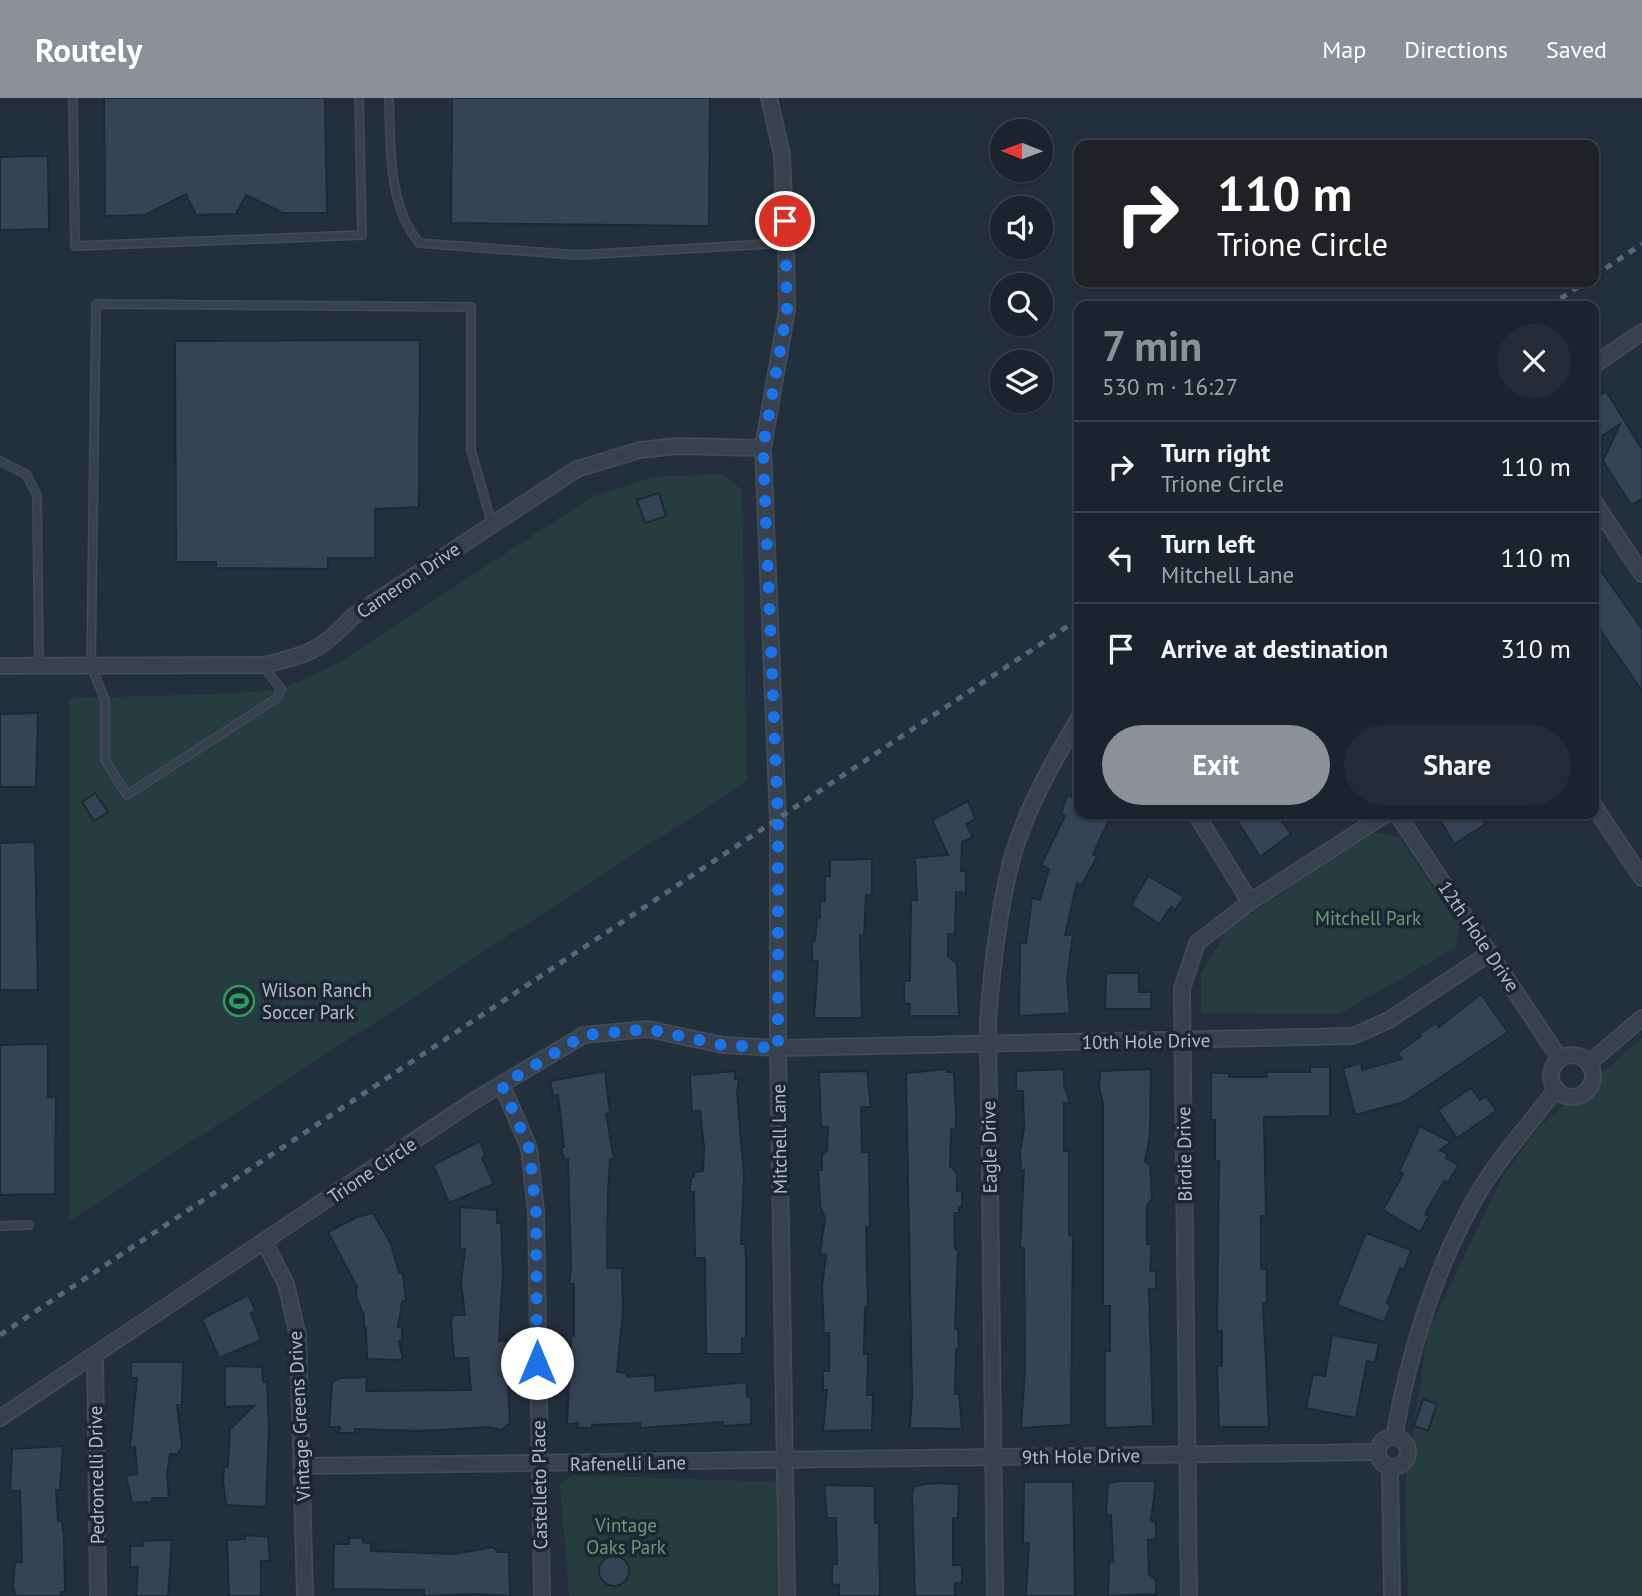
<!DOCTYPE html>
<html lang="en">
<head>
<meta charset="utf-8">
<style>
  :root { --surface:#1b232e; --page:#242b36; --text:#f1f3f6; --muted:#a0a4aa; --line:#39404a; --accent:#8c9099 }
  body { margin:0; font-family:"PT Sans",sans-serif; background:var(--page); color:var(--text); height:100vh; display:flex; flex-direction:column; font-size:26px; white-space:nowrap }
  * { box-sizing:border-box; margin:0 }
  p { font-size:23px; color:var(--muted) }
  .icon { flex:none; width:38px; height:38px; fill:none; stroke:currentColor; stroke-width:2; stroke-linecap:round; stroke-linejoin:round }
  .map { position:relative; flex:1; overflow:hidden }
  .drawer { position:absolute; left:1074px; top:203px; width:525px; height:518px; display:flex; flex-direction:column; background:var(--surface); border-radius:14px; box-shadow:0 2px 5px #0004,0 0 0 2px var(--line) }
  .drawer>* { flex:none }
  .guide { position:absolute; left:1074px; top:42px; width:525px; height:147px; border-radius:14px; box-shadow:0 2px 5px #0004,0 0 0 2px var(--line); background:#202124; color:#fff; overflow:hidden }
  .needle { width:46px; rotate:271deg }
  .tools { position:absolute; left:990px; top:21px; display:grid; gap:14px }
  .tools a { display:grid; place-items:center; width:63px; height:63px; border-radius:50%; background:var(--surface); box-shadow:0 2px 5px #0004,0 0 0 2px var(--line); font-size:35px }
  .pin { position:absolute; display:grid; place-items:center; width:60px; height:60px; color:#fff; margin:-30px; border:4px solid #fff; border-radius:50%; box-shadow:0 2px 7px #0007 }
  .me { position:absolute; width:77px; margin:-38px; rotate:0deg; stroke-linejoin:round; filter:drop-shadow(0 0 5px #0008) }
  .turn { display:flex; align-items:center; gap:24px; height:147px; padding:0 28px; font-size:32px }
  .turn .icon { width:91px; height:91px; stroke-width:2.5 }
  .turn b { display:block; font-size:49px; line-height:60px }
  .round { display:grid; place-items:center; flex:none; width:74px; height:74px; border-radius:37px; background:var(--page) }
  .summary { display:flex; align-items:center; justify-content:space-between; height:119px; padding:0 28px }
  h1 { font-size:42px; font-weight:800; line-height:52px; color:var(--accent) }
  .cta { display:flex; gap:14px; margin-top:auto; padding:14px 28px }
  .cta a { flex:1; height:80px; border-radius:42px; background:var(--accent); color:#fff; font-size:28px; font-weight:800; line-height:80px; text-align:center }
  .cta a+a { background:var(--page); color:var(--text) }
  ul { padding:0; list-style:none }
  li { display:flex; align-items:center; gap:21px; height:91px; padding:0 28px; border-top:2px solid var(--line) }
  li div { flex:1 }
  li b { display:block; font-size:26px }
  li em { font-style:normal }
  header { display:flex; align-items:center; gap:42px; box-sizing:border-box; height:98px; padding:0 35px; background:var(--accent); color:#fff }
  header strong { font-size:33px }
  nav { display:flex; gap:38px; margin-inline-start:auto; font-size:24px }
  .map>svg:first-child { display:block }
  .green { fill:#263c3f }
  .building { fill:#364354; stroke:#1f2835; stroke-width:2 }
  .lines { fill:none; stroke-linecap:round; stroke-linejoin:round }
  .lane-casing { stroke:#414a57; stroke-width:10 }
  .street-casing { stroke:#414a57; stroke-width:18 }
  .lane { stroke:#38414e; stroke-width:7 }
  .street { stroke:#38414e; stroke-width:14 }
  .rail { stroke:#5a6575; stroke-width:5; stroke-dasharray:7 7; stroke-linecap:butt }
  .route { stroke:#1a73e8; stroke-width:12; stroke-dasharray:0 21.6 }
  .labels { text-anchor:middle; stroke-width:7; stroke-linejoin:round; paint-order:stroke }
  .street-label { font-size:19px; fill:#b4bcc9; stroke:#1d2633 }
  .park-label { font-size:19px; fill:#6b9a76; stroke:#1d2633 }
  .poi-label { font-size:19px; fill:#b4bcc9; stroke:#1d2633; text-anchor:start }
</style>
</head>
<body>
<header>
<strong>Routely</strong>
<nav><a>Map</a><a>Directions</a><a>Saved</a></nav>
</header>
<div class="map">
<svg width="1642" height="1498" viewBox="0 0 1642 1498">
  <rect width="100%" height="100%" fill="#242f3e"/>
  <!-- green -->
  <g class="green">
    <path d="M 722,376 L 742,392 L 747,683 L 69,1123 L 69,600 L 220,596 L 266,593 L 289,588 L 344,562 L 591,399 L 652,379 Z"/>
    <path d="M 1372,734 L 1399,739 L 1460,829 L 1455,850 L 1339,916 L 1201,915 L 1201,876 L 1227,832 Z"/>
    <path d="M 1642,940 L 1642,1498 L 1408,1498 L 1405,1386 L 1428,1234 L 1501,1081 L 1538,1030 Z"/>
    <path d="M 573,1377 L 776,1384 L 777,1498 L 569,1498 L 560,1385 Z"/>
  </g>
  <!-- building -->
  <g class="building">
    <path d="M 104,0 L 325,0 L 327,115 L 283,115 L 246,97 L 236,116 L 196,117 L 186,96 L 145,117 L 105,118 Z"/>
    <path d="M 452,0 L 710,0 L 709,128 L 451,125 Z"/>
    <path d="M 48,58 L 49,131 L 0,132 L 0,59 Z"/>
    <path d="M 420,242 L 419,409 L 375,411 L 375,460 L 328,460 L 328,471 L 216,470 L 216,464 L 176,464 L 175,243 Z"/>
    <path d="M 1606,293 L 1642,351 L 1642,401 L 1631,407 L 1603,363 L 1620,326 L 1594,343 L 1594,301 Z"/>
    <path d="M 659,395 L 666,418 L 645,425 L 637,402 Z"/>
    <path d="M 1594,463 L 1642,531 L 1642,593 L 1594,523 Z"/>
    <path d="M 38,615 L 36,689 L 0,689 L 0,616 Z"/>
    <path d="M 1080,688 L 1080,716 L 1112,716 L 1093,756 L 1097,759 L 1082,787 L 1077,785 L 1065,837 L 1073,837 L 1067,881 L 1070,915 L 1019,918 L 1020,845 L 1026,845 L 1032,800 L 1040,802 L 1049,771 L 1041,767 L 1065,718 L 1061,716 L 1067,697 L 1074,700 Z"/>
    <path d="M 95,695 L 108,714 L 94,723 L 82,704 Z"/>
    <path d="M 968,703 L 975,721 L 966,726 L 973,739 L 962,744 L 961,773 L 966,773 L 966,795 L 956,794 L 955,836 L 948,836 L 948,858 L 957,866 L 959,918 L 909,918 L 910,906 L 904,905 L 904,883 L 910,883 L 911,802 L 917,802 L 915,760 L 948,757 L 932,722 Z"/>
    <path d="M 1233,716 L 1276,716 L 1291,736 L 1260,759 Z"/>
    <path d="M 1437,716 L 1479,716 L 1486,726 L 1454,746 Z"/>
    <path d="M 35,744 L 38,892 L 0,892 L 0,745 Z"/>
    <path d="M 872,761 L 872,797 L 866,797 L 864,837 L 860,837 L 862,920 L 814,920 L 818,864 L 812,862 L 812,843 L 815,843 L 817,819 L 820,820 L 820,803 L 825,803 L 825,778 L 830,778 L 830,762 Z"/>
    <path d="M 1148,778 L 1184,799 L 1175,812 L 1171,809 L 1159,826 L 1131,807 Z"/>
    <path d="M 1106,875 L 1139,875 L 1139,894 L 1151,894 L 1151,911 L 1105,911 Z"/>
    <path d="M 1481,896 L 1508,934 L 1404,1004 L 1355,1017 L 1343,970 L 1361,965 L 1362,972 L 1402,961 L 1397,955 L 1421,938 L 1419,936 L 1436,925 L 1439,929 Z"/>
    <path d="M 48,946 L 48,999 L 56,999 L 55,1096 L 0,1097 L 0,947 Z"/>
    <path d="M 1310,969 L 1330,969 L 1330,1018 L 1264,1019 L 1266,1118 L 1261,1118 L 1261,1171 L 1267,1171 L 1267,1205 L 1263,1205 L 1269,1329 L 1219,1329 L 1217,1268 L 1222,1268 L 1222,1233 L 1217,1233 L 1219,1063 L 1215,1063 L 1215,1022 L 1211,1022 L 1211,975 L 1229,975 L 1229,979 L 1267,979 L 1266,974 L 1310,974 Z"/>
    <path d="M 947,971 L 947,974 L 954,974 L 956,1014 L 956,1030 L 951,1031 L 950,1068 L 957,1075 L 957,1093 L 962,1093 L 962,1109 L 959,1109 L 959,1115 L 954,1115 L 955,1150 L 958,1154 L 955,1231 L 958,1231 L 959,1251 L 956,1251 L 955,1296 L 959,1296 L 962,1331 L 910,1330 L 912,1297 L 906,975 Z"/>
    <path d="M 1064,971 L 1064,987 L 1070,1005 L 1064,1005 L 1064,1053 L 1069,1053 L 1069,1137 L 1073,1138 L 1071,1327 L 1021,1330 L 1025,1272 L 1024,1150 L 1020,1149 L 1024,1072 L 1021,1073 L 1020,1054 L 1024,1031 L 1023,993 L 1016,993 L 1016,973 Z"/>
    <path d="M 1151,971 L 1150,1037 L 1145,1064 L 1150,1066 L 1152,1100 L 1147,1108 L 1147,1146 L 1152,1147 L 1150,1173 L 1156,1173 L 1156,1191 L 1149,1191 L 1153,1328 L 1105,1330 L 1105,1253 L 1110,1253 L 1110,1208 L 1103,1208 L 1103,1005 L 1099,989 L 1100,973 Z"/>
    <path d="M 605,973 L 610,1015 L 606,1016 L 614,1061 L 610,1062 L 608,1094 L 607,1170 L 622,1170 L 623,1214 L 617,1274 L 626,1275 L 627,1279 L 655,1277 L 655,1293 L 747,1284 L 747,1299 L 751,1299 L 751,1326 L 724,1328 L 723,1324 L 640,1330 L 640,1325 L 592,1327 L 592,1330 L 578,1330 L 578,1325 L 567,1326 L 571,1238 L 574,1238 L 574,1186 L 569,1185 L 571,1170 L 568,1061 L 564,1061 L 561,1050 L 564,1049 L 558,997 L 553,998 L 550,983 Z"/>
    <path d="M 735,973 L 735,981 L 739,981 L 737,996 L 744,1078 L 741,1146 L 745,1146 L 746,1163 L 746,1240 L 742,1240 L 742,1256 L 706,1256 L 705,1160 L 695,1160 L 694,1094 L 690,1094 L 691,1079 L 694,1079 L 694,1074 L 703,1073 L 704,1049 L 700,1013 L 692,1013 L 690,977 Z"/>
    <path d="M 867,973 L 871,1009 L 861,1009 L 862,1054 L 869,1054 L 870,1129 L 866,1129 L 868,1209 L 865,1209 L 864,1256 L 868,1256 L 867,1297 L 873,1297 L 872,1332 L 823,1333 L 827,1292 L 823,1292 L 823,1273 L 829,1273 L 829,1235 L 824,1235 L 822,1188 L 826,1157 L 820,1156 L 825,1120 L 820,1108 L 818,1072 L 822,1072 L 822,1057 L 827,1052 L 828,1029 L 821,1029 L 819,974 Z"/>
    <path d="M 1471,990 L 1480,1002 L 1486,998 L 1496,1013 L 1457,1040 L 1438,1012 Z"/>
    <path d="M 1420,1028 L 1451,1044 L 1440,1052 L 1448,1056 L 1446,1060 L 1458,1067 L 1448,1085 L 1444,1083 L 1425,1116 L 1429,1118 L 1420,1134 L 1383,1112 L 1403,1076 L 1399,1074 Z"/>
    <path d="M 480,1043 L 485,1058 L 482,1060 L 494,1086 L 449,1105 L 433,1067 Z"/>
    <path d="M 460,1109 L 497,1112 L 497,1125 L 501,1125 L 503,1175 L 499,1243 L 506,1243 L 510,1325 L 501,1332 L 488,1329 L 422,1333 L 355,1331 L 355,1335 L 339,1335 L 340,1329 L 329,1329 L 332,1284 L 340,1280 L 367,1279 L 366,1293 L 471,1292 L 468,1260 L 454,1260 L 451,1225 L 453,1217 L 465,1217 L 461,1184 L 465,1151 L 460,1152 Z"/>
    <path d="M 373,1115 L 391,1146 L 399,1175 L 403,1175 L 406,1202 L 402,1204 L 398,1229 L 402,1229 L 402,1242 L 399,1243 L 403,1262 L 367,1261 L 366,1230 L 364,1229 L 364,1218 L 356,1198 L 357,1189 L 328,1134 L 357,1119 Z"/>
    <path d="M 1366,1135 L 1411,1152 L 1404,1172 L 1400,1170 L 1387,1205 L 1391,1207 L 1384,1224 L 1337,1207 Z"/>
    <path d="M 248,1197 L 256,1213 L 251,1215 L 261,1242 L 219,1260 L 202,1221 Z"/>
    <path d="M 1332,1237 L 1379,1246 L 1375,1265 L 1367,1263 L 1356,1320 L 1306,1310 L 1313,1276 L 1325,1278 Z"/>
    <path d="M 131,1264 L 183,1264 L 182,1307 L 177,1307 L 182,1348 L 178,1356 L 170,1356 L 167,1376 L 169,1400 L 152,1400 L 152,1404 L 132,1405 L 126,1378 L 137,1376 L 135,1349 L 130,1350 L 137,1280 L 131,1280 Z"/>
    <path d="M 225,1268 L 262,1269 L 263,1284 L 267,1284 L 269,1331 L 266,1409 L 226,1407 L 223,1383 L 224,1369 L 228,1369 L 230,1331 L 254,1308 L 225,1309 Z"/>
    <path d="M 1423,1301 L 1437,1306 L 1428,1333 L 1414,1328 Z"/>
    <path d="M 63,1348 L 60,1392 L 56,1392 L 58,1423 L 62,1423 L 64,1438 L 65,1494 L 61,1494 L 61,1498 L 16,1498 L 13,1488 L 15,1464 L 22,1464 L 20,1393 L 10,1393 L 12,1351 Z"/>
    <path d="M 1118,1383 L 1156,1383 L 1151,1422 L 1156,1425 L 1156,1441 L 1148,1442 L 1149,1476 L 1156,1482 L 1156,1496 L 1108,1498 L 1109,1464 L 1113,1464 L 1111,1417 L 1106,1417 L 1108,1385 Z"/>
    <path d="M 1024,1384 L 1073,1384 L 1075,1498 L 1026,1498 L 1029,1445 L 1023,1445 Z"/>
    <path d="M 934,1385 L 959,1386 L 958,1420 L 953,1420 L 953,1467 L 962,1467 L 962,1485 L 955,1485 L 955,1498 L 915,1498 L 912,1397 L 914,1388 Z"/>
    <path d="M 824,1387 L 875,1388 L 875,1425 L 879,1425 L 880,1498 L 839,1498 L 839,1487 L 832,1486 L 832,1466 L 837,1466 L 836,1420 L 827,1420 Z"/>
    <path d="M 245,1437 L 268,1439 L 270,1463 L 261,1463 L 261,1498 L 229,1498 L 227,1442 L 245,1441 Z"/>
    <path d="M 349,1440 L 362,1440 L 364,1445 L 371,1445 L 371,1453 L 455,1456 L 493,1449 L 498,1454 L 509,1454 L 510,1498 L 475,1496 L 424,1498 L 424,1492 L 333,1491 L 334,1446 L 349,1446 Z"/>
    <path d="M 172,1442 L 168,1498 L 136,1498 L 138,1469 L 130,1469 L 130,1448 L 143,1448 L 143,1443 Z"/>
    <circle cx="614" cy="1473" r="15"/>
  </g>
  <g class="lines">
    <!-- lane casing -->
    <g class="lane-casing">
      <g id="lane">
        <path d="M 73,0 L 75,148 L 362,137 L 359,0"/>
        <path d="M 389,0 C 391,49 387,105 419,145 L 577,157 L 785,145"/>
        <path d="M 0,363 L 26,376 L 37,398 L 39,568"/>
        <path d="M 263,568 L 281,591 L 277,600 L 127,697 L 105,662 L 105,602 L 91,568 L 96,206 L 471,209 L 471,352 L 492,426"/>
        <path d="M 0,1128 L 29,1127"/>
      </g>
    </g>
    <!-- street casing -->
    <g class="street-casing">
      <g id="street">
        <path d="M 769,0 L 782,57 L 786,145 L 787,212 L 763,350 L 778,722 L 778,950 L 787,1498"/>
        <path d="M 1594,267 L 1642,234"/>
        <path d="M 1594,404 L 1642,476"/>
        <path d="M 0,568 L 263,567 C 307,557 321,553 352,519 L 577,371 L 640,352 L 678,348 L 763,350"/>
        <path d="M 1594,708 L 1642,780"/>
        <path d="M 1196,716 L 1250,804"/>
        <path d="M 1397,716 L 1560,961"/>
        <circle cx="1572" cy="978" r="21"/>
        <path d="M 1589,965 L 1642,920"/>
        <path d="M 502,987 L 529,1050 L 536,1113 L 542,1498"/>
        <path d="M 265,1145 L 286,1186 L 298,1238 L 305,1498"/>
        <path d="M 95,1256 L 98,1498"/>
        <path d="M 0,1320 L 475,1002 L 584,937 L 648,931 L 722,947 L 778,950 L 1353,938 L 1389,922 L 1490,855"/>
        <circle cx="1393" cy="1354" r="15"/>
        <path d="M 1394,1339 C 1409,1253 1438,1159 1485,1084 C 1506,1052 1533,1022 1556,991"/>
        <path d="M 303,1368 L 1377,1354"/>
        <path d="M 1390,1370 L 1392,1498"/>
        <path d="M 995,1498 L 988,923 C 992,869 998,816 1011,764 C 1025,712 1053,664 1080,618"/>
        <path d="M 1189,1498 L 1182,891 L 1197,845 L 1250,804 L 1386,716"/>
      </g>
    </g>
    <!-- lane -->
    <use href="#lane" class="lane"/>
    <!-- street -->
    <use href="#street" class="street"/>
    <!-- rail -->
    <g class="rail">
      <path d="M 1594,178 L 1642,146"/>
      <path d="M 1549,208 L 1586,184"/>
      <path d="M 0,1237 L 1080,520"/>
    </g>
  </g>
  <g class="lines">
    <!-- route -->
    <path class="route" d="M 537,1265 L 536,1113 L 529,1050 L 502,987 L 584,937 L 648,931 L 722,947 L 778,950 L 778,722 L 763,350 L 787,212 L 785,123"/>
  </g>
  <!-- icons -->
  <defs>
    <g id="stadium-ring" transform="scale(1.575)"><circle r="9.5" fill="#1d2633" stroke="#2e9e5b" stroke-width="1.5"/><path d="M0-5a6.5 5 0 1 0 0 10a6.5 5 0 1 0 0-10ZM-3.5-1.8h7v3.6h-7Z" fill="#2e9e5b"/></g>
  </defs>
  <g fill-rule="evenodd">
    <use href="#stadium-ring" x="239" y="903"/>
  </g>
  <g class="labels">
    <!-- street labels -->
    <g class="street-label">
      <text transform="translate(408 482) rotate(-34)" y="7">Cameron Drive</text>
      <text transform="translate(1479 838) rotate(56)" y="7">12th Hole Drive</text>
      <text transform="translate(1146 943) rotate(-1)" y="7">10th Hole Drive</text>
      <text transform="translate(779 1041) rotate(-91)" y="7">Mitchell Lane</text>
      <text transform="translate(989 1049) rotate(-91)" y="7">Eagle Drive</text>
      <text transform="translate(1184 1056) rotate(-91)" y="7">Birdie Drive</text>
      <text transform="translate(372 1072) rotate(-34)" y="7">Trione Circle</text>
      <text transform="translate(299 1318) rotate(-93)" y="7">Vintage Greens Drive</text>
      <text transform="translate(1081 1358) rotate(-1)" y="7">9th Hole Drive</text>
      <text transform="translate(628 1365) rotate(-1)" y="7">Rafenelli Lane</text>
      <text transform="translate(96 1377) rotate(-91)" y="7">Pedroncelli Drive</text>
      <text transform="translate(539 1387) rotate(-91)" y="7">Castelleto Place</text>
    </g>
    <!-- park labels -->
    <g class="park-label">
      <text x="1368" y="827">Mitchell Park</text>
      <text x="626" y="1434">Vintage<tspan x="626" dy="22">Oaks Park</tspan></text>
    </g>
    <!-- poi labels -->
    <g class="poi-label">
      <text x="262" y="899">Wilson Ranch<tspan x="262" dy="22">Soccer Park</tspan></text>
    </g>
  </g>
</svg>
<div class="tools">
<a><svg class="needle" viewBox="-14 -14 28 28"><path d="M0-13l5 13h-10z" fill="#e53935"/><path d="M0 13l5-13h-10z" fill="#a0a4aa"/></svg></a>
<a><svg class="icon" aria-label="sound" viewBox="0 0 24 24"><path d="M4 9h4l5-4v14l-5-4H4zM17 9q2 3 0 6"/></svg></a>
<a><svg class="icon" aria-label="search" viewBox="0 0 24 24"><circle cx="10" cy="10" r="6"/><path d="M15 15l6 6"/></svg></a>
<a><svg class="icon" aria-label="layers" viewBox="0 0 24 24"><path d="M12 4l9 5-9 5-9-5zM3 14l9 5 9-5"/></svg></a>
</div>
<div class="pin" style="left:785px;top:123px;background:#d93025"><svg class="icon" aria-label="arrive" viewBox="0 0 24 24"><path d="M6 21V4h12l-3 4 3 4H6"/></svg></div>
<svg class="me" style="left:537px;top:1265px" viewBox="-20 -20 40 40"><circle r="19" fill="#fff"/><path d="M0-13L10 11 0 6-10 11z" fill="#1a73e8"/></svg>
<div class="guide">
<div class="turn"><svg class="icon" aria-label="right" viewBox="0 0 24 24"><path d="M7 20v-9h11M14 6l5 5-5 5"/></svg><div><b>110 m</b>Trione Circle</div></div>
</div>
<section class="drawer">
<div class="summary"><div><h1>7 min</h1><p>530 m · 16:27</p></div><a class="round"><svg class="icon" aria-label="close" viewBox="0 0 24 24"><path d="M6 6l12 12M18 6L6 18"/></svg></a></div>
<ul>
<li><svg class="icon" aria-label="right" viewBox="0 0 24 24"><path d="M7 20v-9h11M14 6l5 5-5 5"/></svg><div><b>Turn right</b><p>Trione Circle</p></div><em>110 m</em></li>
<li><svg class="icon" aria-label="left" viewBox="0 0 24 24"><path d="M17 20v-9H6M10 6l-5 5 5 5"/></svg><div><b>Turn left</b><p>Mitchell Lane</p></div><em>110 m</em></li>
<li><svg class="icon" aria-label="arrive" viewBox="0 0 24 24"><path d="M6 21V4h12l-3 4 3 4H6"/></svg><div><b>Arrive at destination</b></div><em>310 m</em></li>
</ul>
<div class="cta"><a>Exit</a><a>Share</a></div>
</section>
</div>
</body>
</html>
